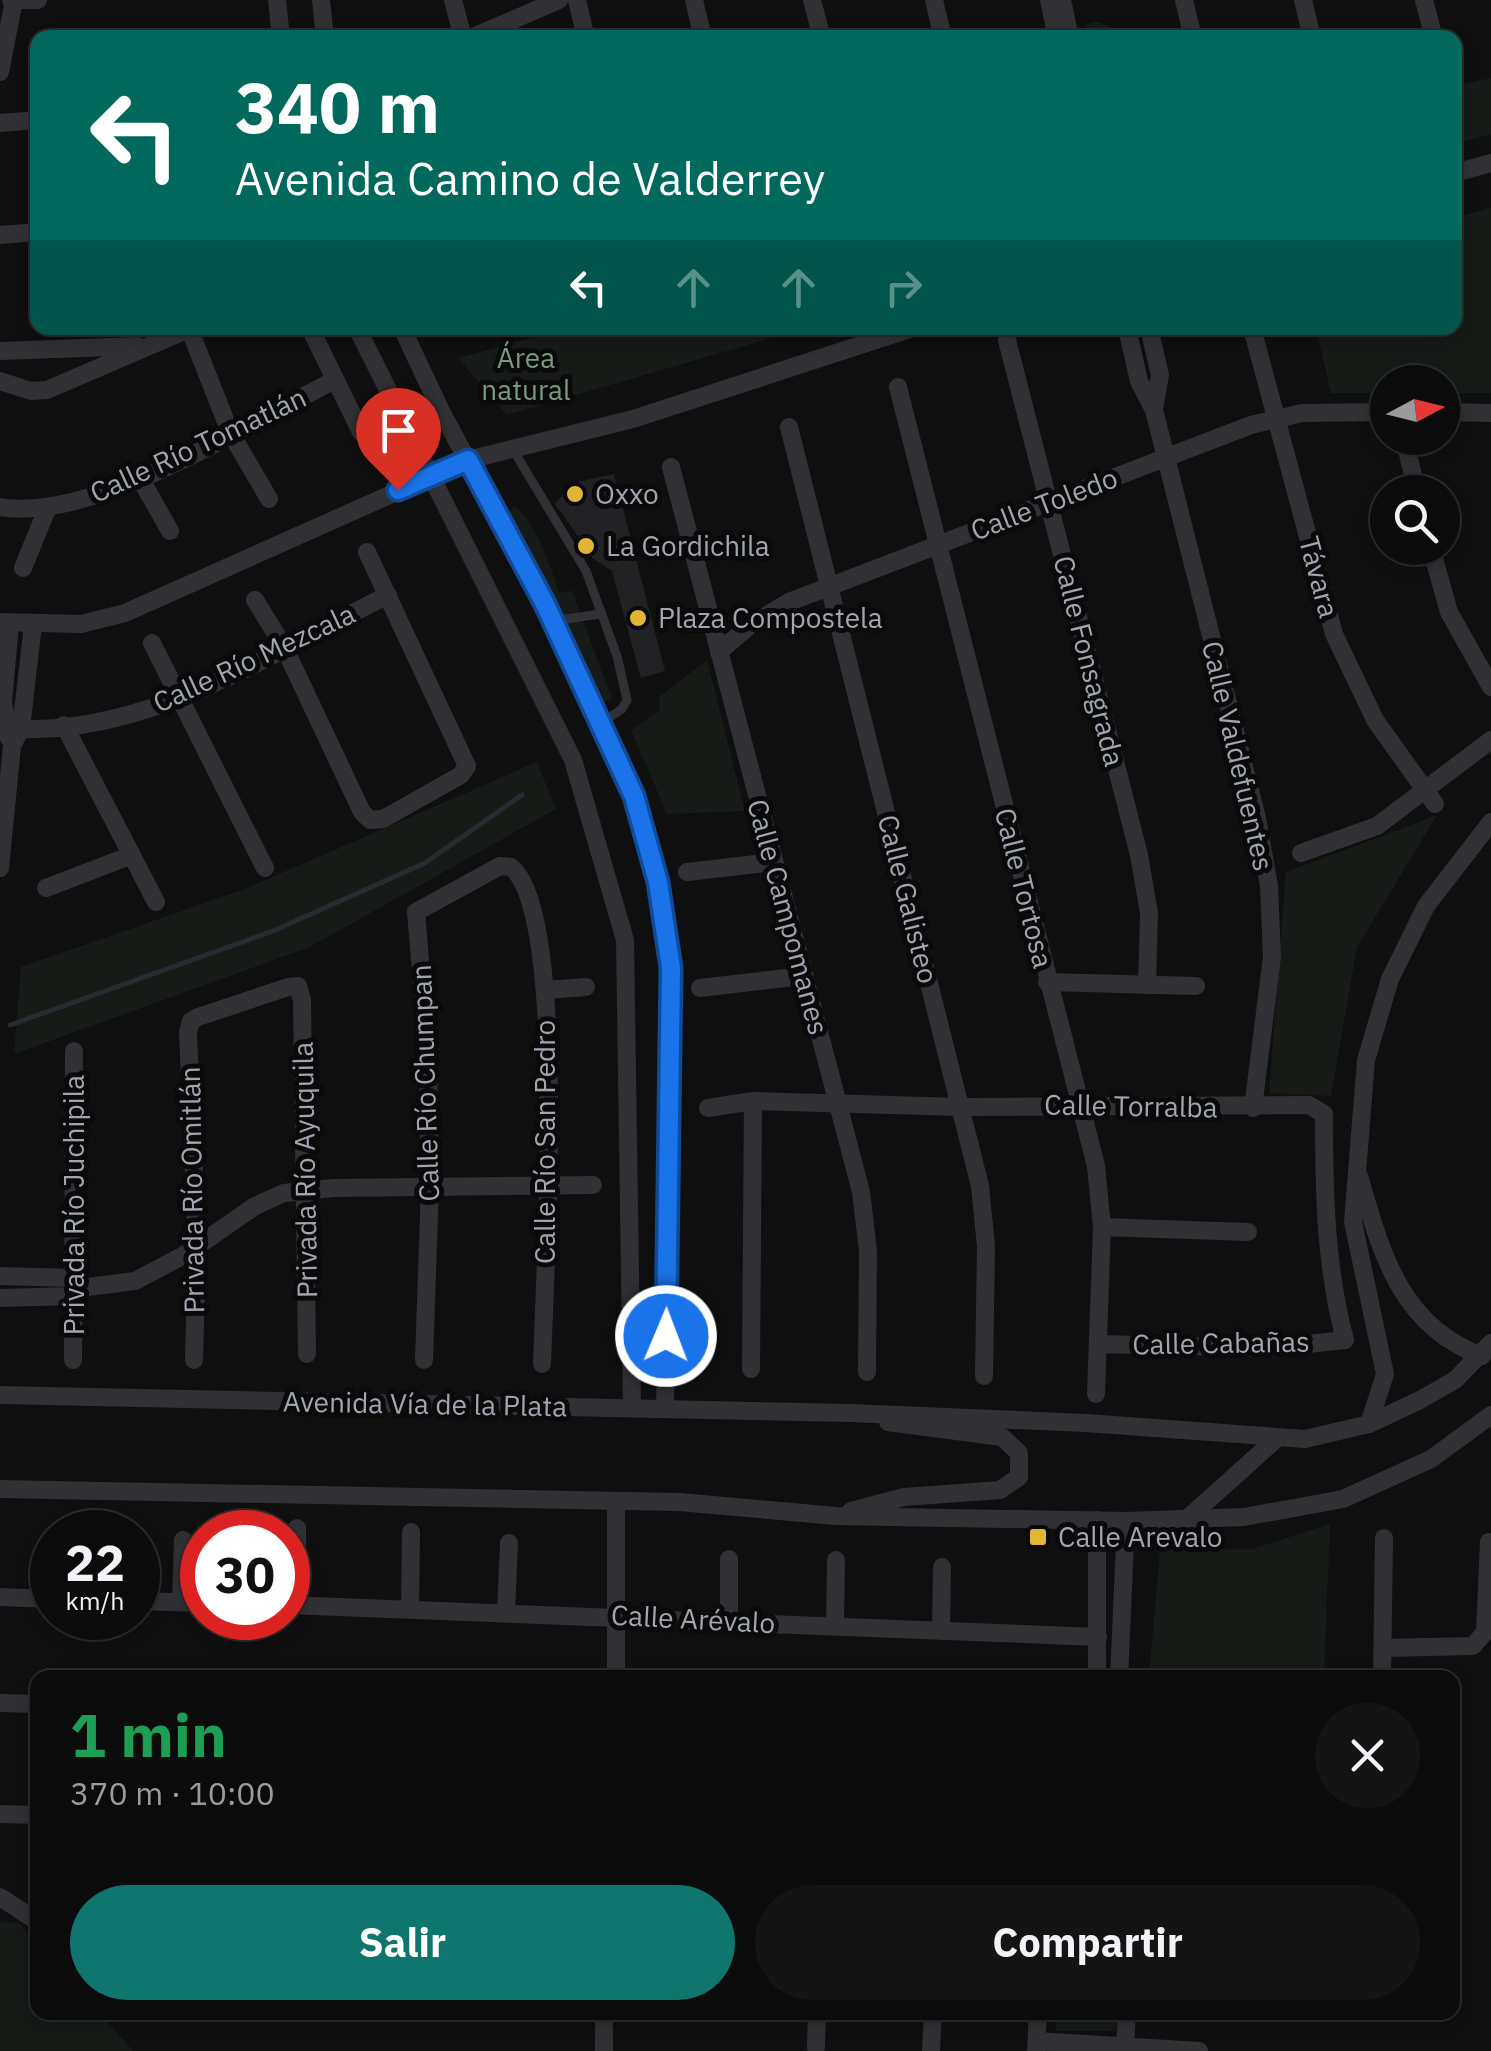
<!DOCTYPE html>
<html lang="es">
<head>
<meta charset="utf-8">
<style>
  :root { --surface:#0b0b0c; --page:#141415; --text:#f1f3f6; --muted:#9a9b9d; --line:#2b2b2d; --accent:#0f766e }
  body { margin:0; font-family:"IBM Plex Sans",sans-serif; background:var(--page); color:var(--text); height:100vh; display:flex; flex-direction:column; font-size:38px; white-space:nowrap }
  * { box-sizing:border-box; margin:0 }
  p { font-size:32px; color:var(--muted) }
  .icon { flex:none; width:55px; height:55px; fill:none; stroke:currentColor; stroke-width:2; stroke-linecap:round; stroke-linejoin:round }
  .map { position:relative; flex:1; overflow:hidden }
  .details { position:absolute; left:30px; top:1670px; width:1430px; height:350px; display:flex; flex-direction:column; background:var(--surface); border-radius:20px; box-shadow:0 5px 15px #0003,0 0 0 2px var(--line) }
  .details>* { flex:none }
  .banner { position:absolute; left:30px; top:30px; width:1432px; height:305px; border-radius:20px; box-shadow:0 5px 15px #0003,0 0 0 2px var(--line); background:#00695c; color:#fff; overflow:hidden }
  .needle { width:65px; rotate:83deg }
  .fabs { position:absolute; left:1370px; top:365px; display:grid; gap:20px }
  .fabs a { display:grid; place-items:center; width:90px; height:90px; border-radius:50%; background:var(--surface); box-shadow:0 5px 15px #0003,0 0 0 2px var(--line); font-size:50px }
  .speed { position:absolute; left:30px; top:1510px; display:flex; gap:20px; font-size:50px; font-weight:700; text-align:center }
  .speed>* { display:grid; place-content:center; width:130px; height:130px; border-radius:50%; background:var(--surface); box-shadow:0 5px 15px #0003,0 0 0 2px var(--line); line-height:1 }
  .speed small { font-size:25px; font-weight:400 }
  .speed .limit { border:15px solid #d22; background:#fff; color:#111 }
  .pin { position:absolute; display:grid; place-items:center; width:85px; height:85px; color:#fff; margin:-102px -42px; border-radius:50% 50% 50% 0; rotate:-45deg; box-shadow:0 0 10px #0007 }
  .pin .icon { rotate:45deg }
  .me { position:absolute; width:110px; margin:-55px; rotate:1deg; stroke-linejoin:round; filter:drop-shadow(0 0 8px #0008) }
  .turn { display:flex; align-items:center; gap:35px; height:210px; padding:0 40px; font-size:45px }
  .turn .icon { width:130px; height:130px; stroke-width:2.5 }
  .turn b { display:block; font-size:70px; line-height:85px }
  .lanes { display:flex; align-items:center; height:95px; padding:0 40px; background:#0003; justify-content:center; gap:50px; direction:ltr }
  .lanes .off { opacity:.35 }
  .round { display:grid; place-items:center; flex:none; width:105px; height:105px; border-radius:52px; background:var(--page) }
  .summary { display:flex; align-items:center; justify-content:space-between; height:170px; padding:0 40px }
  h1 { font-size:60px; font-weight:800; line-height:75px; color:#1e9e55 }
  .action { display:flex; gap:20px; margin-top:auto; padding:20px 40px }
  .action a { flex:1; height:115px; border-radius:60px; background:var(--accent); color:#fff; font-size:40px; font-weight:800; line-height:115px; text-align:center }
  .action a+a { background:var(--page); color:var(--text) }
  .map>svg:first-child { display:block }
  .green { fill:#161b17 }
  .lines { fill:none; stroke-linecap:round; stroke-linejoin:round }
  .stream { stroke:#272c33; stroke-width:5 }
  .building { fill:#222224 }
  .lane { stroke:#313135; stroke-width:9 }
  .street { stroke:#313135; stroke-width:18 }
  .route-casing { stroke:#114b97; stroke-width:25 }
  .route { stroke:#1a73e8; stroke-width:18 }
  .poi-dot { fill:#e1b636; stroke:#0a0a0b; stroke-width:4 }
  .labels { text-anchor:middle; stroke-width:10; stroke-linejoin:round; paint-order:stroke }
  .park-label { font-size:28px; fill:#7a9a7e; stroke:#0a0a0b }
  .street-label { font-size:28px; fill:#a1a5b0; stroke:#0a0a0b }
  .poi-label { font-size:28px; fill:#a1a5b0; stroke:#0a0a0b; text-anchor:start }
</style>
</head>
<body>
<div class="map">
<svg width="1491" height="2051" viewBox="0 0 1491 2051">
  <rect width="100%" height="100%" fill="#0f0f10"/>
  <!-- green -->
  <g class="green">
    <path d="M 1095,21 L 1117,30 L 1128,28 L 1132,37 L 1089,37 L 1086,25 Z"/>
    <path d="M 1491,78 L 1491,134 L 1455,144 L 1455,86 Z"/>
    <path d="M 1491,208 L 1491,393 L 1443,393 L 1442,382 L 1388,382 L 1387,393 L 1331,393 L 1316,328 L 1455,328 L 1455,218 Z"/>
    <path d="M 568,328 L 806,328 L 507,415 L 458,358 Z"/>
    <path d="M 514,506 C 534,517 552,570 559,592 L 572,591 L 612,699 L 599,704 L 533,557 L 512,528 L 508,513 Z"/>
    <path d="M 707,660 L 745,811 L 667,814 L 631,730 L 660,710 L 659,697 Z"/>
    <path d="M 537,762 L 556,809 L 310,947 L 14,1054 L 21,967 L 245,889 Z"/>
    <path d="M 1437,815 L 1357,947 L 1331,1096 L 1269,1093 L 1286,872 Z"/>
    <path d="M 1330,1524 L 1324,1677 L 1149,1677 L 1160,1550 L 1252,1549 Z"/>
    <path d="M 0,1922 L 19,1923 L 37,1944 L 38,2012 L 99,2013 L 133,2051 L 0,2051 Z"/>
    <path d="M 1055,2013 L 1116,2013 L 1116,2031 L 1056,2031 Z"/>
  </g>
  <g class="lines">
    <!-- stream -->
    <path class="stream" d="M 10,1025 L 273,931 L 425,863 L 522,795"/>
  </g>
  <!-- building -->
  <path class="building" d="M 614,474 L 665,671 L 641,678 L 612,571 L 585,553 L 583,543 L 555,504 L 573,483 Z"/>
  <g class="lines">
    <!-- lane -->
    <g class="lane">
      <path d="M 512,448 L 586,571 L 617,656 L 627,700 L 622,709 L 601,723"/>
      <path d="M 553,621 L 600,614"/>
    </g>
    <!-- street -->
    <g class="street">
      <path d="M 11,0 L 38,0"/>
      <path d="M 277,0 L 281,38"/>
      <path d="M 321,0 L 325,38"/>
      <path d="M 453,0 L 463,38"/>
      <path d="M 577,0 L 586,38"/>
      <path d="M 694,0 L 703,38"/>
      <path d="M 812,0 L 822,38"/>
      <path d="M 934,0 L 943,38"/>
      <path d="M 1049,0 L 1057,38"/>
      <path d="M 1062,0 L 1070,38"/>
      <path d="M 1184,0 L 1193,38"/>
      <path d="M 1303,0 L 1312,38"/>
      <path d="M 1424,0 L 1434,38"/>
      <path d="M 471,38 L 559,0"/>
      <path d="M 0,72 L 14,0"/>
      <path d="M 0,123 L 38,120"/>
      <path d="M 1455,173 L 1491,163"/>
      <path d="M 0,235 L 38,232"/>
      <path d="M 189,328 L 230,432 L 269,499"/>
      <path d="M 310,328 L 361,432"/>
      <path d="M 357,328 L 573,760 L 625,940 L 632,1408"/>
      <path d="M 402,328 L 442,413 L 545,604 L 634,796 L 659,882 L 671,968 L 665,1409"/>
      <path d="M 1127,328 L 1139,381 L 1154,410 L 1257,818 L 1269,886 L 1272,957 L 1253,1108"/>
      <path d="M 1149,328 L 1160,375 L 1154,409"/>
      <path d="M 1252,328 L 1334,634 L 1375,720 L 1435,804"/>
      <path d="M 1007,340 L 1139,855 L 1149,913 L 1147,985"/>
      <path d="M 0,351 L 138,346"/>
      <path d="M 0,381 L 31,391 L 47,390 L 189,329"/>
      <path d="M 898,387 L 1096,1166 L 1102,1227 L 1096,1394"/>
      <path d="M 1442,412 L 1491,413"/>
      <path d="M 789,427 L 980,1186 L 986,1246 L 984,1376"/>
      <path d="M 1404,438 L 1417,492"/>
      <path d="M 671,467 L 861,1192 L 868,1251 L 867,1372"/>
      <path d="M 140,478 L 170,531"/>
      <path d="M 0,507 C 93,523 249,423 335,380"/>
      <path d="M 1431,548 L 1449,612 L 1491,687"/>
      <path d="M 23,568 L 47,509"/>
      <path d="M 255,600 L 284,647 L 362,812 L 370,820 L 383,819 L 461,775 L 467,766 L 367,552"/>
      <path d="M 0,622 L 81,624 L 125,613 L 468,460 L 633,419 L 913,328"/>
      <path d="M 152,643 L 265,868"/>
      <path d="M 719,652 L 749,626 L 789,602 L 1251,425 L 1302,413 L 1388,412"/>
      <path d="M 64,725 L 156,902"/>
      <path d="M 0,728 C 140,741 268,655 388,595"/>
      <path d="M 9,738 L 3,702 L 10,625"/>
      <path d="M 1301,853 L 1377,826 L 1491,740"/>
      <path d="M 0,868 L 12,746 L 21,728 L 33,625"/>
      <path d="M 687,872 L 774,862"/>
      <path d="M 46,888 L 132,855"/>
      <path d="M 1047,982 L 1196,986"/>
      <path d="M 700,988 L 803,976"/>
      <path d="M 546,990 L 586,987"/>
      <path d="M 708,1108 L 753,1101 L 960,1107 L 1309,1105 L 1324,1114 C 1324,1192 1325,1264 1345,1340 L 1271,1348 L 1098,1344"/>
      <path d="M 1359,1176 C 1381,1252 1400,1326 1482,1356"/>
      <path d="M 1102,1227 L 1248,1232"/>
      <path d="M 0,1276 L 74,1278 L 82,1284"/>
      <path d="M 0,1298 L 74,1296 L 87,1287 L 135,1281 L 186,1254 L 255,1206 L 284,1193 L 333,1188 L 593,1185"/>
      <path d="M 73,1360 L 74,1051"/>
      <path d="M 194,1360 L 197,1246 L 188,1032 L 191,1021 L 198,1017 L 288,987 L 298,986 L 302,1000 L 307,1354"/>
      <path d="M 424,1360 L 430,1186 L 428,1054 L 416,912 L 500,866 L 511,867 C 569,913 544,1281 542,1364"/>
      <path d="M 751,1369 L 753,1101"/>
      <path d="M 0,1395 L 850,1413 L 1086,1423 L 1305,1439 L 1369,1424 L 1420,1400 L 1455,1380 L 1491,1343"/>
      <path d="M 1369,1424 L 1385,1374 L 1353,1222 L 1366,1060 L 1390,979 L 1426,906 L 1491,822"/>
      <path d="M 0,1489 L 679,1502 L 836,1516 L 1126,1521 L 1244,1517 L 1343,1499 L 1431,1459 L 1491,1415"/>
      <path d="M 851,1511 L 904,1497 L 1000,1490 L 1019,1477 L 1019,1453 L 1002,1437 L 888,1422"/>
      <path d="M 1188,1518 L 1276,1439"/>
      <path d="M 1097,1520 L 1097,1678"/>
      <path d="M 0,1597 L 52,1599"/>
      <path d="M 138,1601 L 202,1603"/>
      <path d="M 181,1602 L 183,1540"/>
      <path d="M 288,1605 L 1098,1637"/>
      <path d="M 297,1605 L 297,1528"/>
      <path d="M 410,1609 L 411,1532"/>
      <path d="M 506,1612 L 509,1543"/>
      <path d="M 729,1620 L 729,1559"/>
      <path d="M 835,1626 L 836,1560"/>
      <path d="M 941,1631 L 942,1567"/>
      <path d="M 1383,1648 L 1473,1646 L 1485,1632 L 1489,1542"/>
      <path d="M 616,1678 L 616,1501"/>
      <path d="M 1119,1678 L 1126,1521"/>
      <path d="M 1382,1678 L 1384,1538"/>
      <path d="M 0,1703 L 38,1704"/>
      <path d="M 0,1814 L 38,1815"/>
      <path d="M 0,1897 L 38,1922"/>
      <path d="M 1037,2041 L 1199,2051"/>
      <path d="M 1125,2045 L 1127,2012"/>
      <path d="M 816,2047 L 817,2012"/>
      <path d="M 604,2050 L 604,2012"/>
      <path d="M 931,2051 L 933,2012"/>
      <path d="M 1036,2051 L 1038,2012"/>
    </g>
  </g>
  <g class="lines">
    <!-- route casing -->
    <g class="route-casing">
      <path id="route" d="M 398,490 L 468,460 L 545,604 L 634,796 L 658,882 L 671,968 L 666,1336"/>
    </g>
    <!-- route -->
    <use href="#route" class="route"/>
  </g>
  <!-- markers -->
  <g class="poi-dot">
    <circle cx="575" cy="494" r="10"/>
    <circle cx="586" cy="546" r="10"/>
    <circle cx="638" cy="618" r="10"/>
    <rect x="1028" y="1527" width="20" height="20" rx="5"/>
  </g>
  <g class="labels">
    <!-- park labels -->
    <g class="park-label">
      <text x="526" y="368">Área<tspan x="526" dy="32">natural</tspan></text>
    </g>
    <!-- street labels -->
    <g class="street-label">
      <text transform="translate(198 445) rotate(-25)" y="10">Calle Río Tomatlán</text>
      <text transform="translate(1044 504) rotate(-21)" y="10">Calle Toledo</text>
      <text transform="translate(1319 577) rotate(75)" y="10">Távara</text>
      <text transform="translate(254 658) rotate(-25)" y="10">Calle Río Mezcala</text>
      <text transform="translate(1089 661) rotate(76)" y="10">Calle Fonsagrada</text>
      <text transform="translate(1238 756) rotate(77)" y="10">Calle Valdefuentes</text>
      <text transform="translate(1024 888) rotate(76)" y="10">Calle Tortosa</text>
      <text transform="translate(908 899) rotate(76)" y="10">Calle Galisteo</text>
      <text transform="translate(788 917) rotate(75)" y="10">Calle Campomanes</text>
      <text transform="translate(425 1083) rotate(-92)" y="10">Calle Río Chumpan</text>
      <text transform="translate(1131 1106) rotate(1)" y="10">Calle Torralba</text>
      <text transform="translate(545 1142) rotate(-90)" y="10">Calle Río San Pedro</text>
      <text transform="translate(305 1170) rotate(-91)" y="10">Privada Río Ayuquila</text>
      <text transform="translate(192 1190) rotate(-91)" y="10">Privada Río Omitlán</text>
      <text transform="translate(74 1205) rotate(-90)" y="10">Privada Río Juchipila</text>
      <text transform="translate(1221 1343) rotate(-1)" y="10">Calle Cabañas</text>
      <text transform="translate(425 1404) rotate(1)" y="10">Avenida Vía de la Plata</text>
      <text transform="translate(693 1619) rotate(3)" y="10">Calle Arévalo</text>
    </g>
    <!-- poi labels -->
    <g class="poi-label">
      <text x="595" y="504">Oxxo</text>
      <text x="606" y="556">La Gordichila</text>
      <text x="658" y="628">Plaza Compostela</text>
      <text x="1058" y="1547">Calle Arevalo</text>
    </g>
  </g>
</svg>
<div class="fabs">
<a><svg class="needle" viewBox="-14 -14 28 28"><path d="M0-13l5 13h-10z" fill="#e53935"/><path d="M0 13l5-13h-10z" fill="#9a9b9d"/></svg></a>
<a><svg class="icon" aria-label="search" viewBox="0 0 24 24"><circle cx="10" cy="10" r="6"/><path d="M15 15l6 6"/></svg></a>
</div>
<div class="speed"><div>22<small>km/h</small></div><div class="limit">30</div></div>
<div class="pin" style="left:398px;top:490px;background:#d93025"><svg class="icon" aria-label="arrive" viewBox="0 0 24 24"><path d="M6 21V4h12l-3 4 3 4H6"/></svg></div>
<svg class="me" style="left:666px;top:1336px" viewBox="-20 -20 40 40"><circle r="17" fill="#1a73e8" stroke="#fff" stroke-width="3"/><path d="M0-11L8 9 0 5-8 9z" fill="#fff"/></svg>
<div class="banner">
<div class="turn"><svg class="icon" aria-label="left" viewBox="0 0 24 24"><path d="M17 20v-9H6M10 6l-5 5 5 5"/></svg><div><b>340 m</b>Avenida Camino de Valderrey</div></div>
<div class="lanes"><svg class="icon" aria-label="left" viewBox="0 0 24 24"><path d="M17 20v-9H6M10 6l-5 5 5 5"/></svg><svg class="icon off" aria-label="ahead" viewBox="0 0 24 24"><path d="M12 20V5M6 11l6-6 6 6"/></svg><svg class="icon off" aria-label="ahead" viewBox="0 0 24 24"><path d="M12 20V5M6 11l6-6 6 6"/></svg><svg class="icon off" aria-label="right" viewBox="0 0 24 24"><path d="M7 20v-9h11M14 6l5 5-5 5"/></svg></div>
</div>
<section class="details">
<div class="summary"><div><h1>1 min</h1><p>370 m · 10:00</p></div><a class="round"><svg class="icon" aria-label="close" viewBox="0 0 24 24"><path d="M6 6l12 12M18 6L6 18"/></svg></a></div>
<div class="action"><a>Salir</a><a>Compartir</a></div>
</section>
</div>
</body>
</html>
